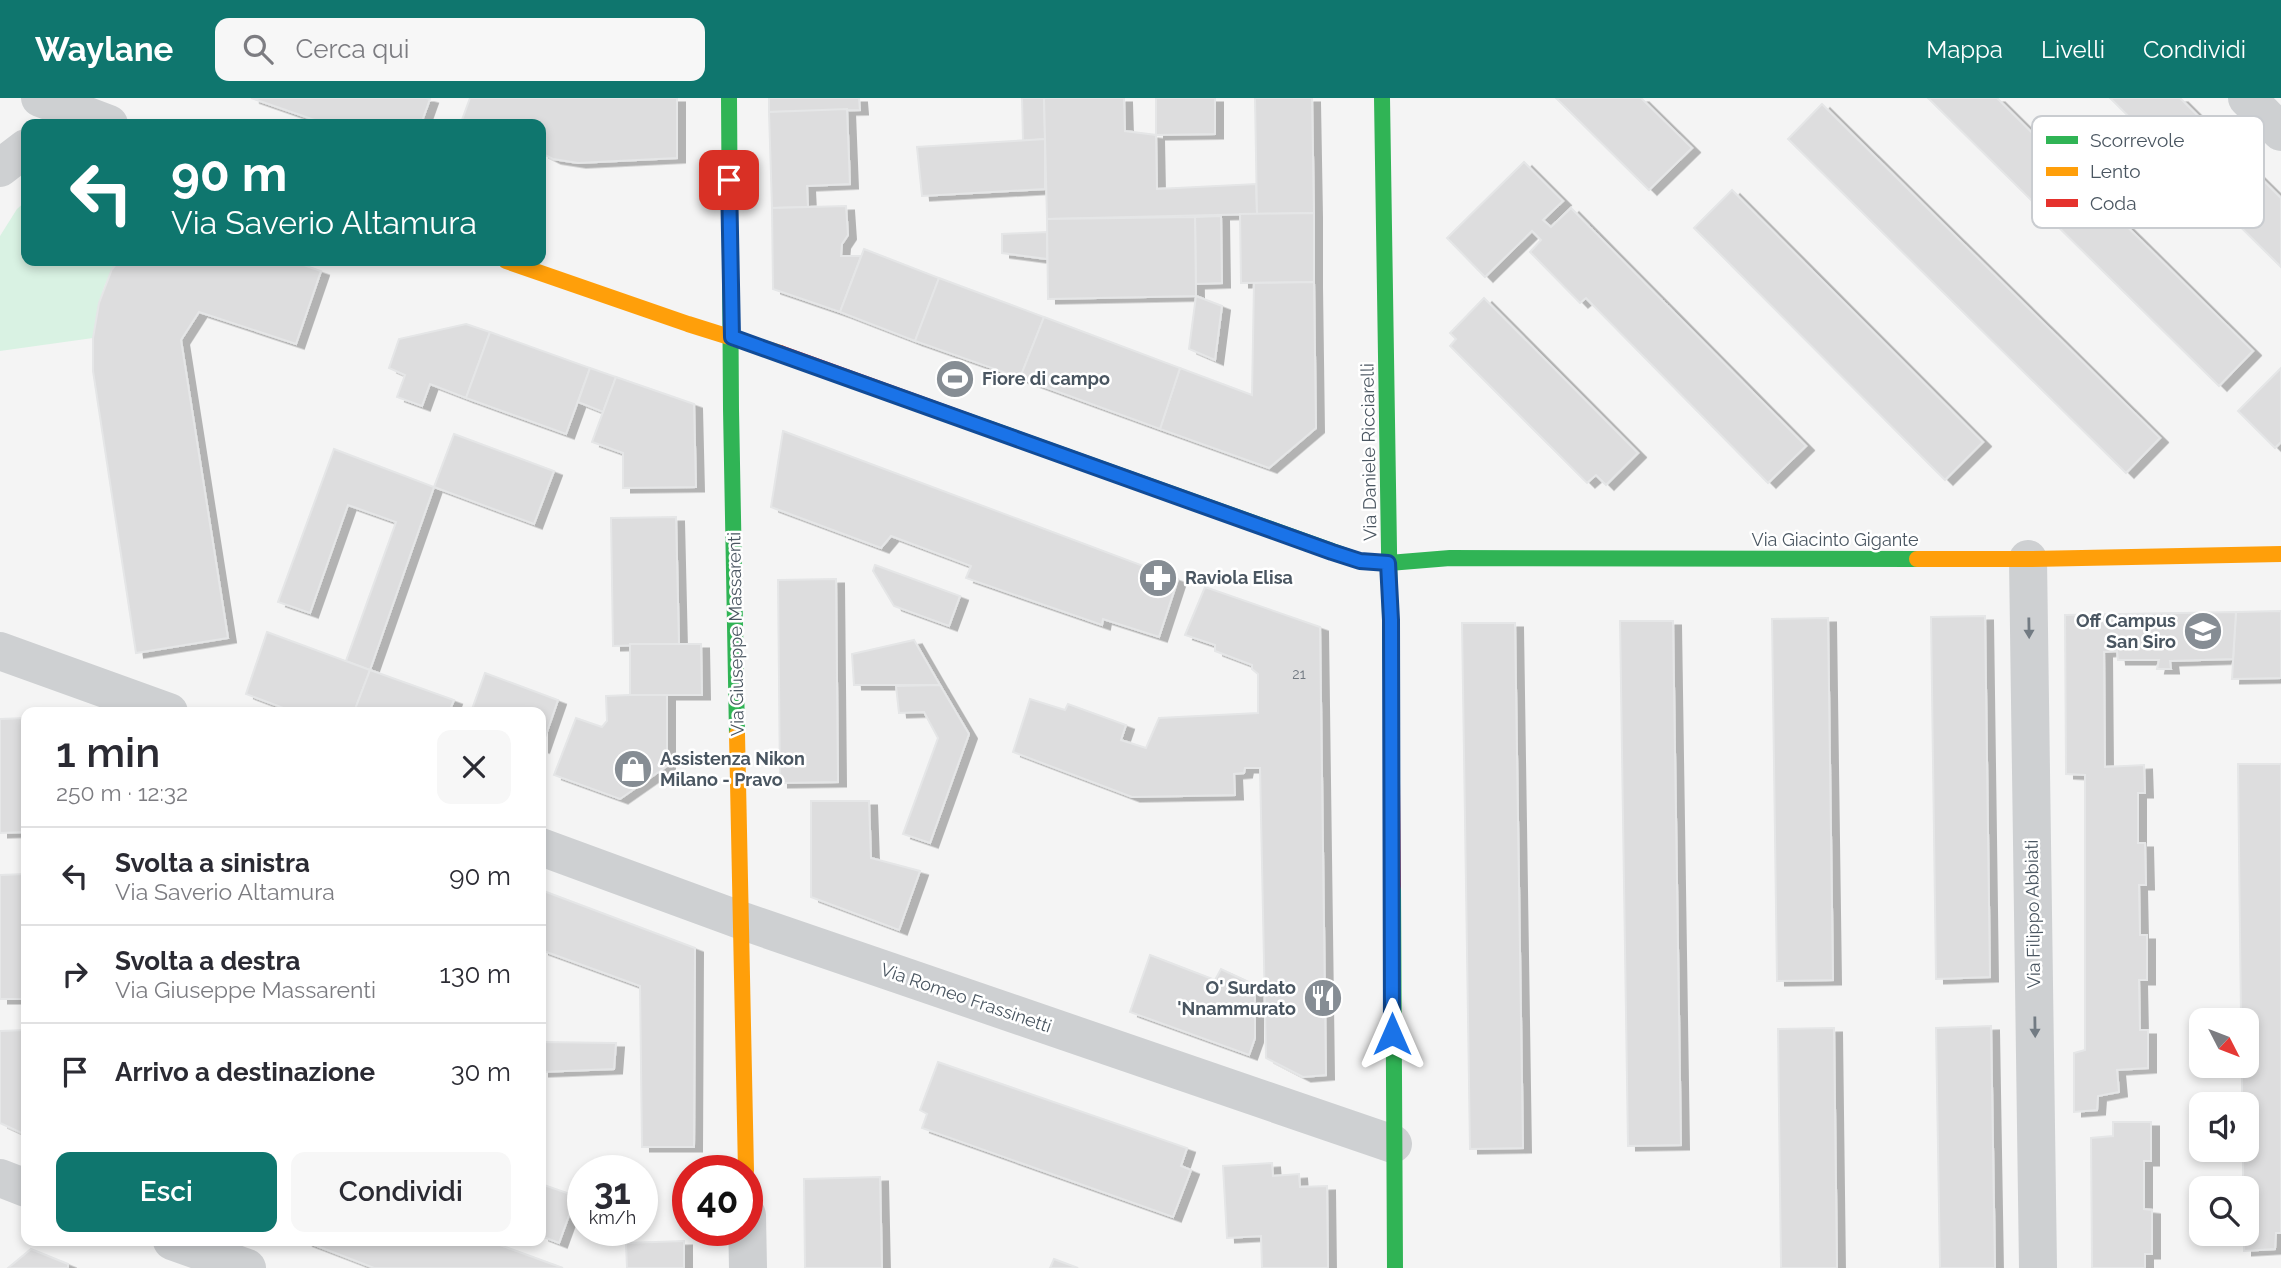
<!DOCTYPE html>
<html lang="it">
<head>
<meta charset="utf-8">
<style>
  :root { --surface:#fff; --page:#f7f7f7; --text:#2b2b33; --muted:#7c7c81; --line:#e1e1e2; --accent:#0f766e }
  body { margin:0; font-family:Raleway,sans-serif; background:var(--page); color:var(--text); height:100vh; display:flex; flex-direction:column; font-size:26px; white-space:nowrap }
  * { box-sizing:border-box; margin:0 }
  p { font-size:23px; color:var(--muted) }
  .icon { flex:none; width:38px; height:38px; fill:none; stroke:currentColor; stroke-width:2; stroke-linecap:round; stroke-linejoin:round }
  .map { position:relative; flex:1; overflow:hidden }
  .sheet { position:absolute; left:21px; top:609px; width:525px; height:539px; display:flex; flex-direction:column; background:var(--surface); border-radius:14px; box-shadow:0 4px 10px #0003 }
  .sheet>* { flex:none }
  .banner { position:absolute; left:21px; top:21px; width:525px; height:147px; border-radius:14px; box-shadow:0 4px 10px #0003; background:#0f766e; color:#fff; overflow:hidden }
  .needle { width:46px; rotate:132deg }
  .fabs { position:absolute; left:2189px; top:910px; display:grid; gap:14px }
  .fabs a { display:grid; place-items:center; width:70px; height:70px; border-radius:14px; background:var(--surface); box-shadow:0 4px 10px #0003; font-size:35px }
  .speed { position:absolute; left:567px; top:1057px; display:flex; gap:14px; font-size:35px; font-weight:700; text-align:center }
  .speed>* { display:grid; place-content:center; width:91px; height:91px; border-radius:50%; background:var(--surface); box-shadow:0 4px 10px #0003; line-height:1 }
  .speed small { font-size:18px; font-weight:400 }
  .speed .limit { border:10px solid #d22; background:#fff; color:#111 }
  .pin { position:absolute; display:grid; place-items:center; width:60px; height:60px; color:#fff; margin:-30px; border-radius:14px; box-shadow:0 4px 10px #0006 }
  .me { position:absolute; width:77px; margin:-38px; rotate:0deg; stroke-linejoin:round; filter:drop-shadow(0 0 5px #0008) }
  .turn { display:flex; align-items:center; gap:24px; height:147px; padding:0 35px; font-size:32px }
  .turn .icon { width:91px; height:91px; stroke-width:2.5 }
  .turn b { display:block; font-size:49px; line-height:60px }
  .round { display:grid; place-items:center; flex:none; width:74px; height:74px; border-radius:14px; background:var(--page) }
  .summary { display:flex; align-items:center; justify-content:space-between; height:119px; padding:0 35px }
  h1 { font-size:42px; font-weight:600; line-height:52px }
  .primary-button { display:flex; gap:14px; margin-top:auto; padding:14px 35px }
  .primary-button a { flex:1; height:80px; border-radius:14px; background:var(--accent); color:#fff; font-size:28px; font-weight:600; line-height:80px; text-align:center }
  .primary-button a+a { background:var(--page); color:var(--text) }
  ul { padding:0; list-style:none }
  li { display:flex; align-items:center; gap:21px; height:98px; padding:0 35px; border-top:2px solid var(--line) }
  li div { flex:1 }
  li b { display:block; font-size:26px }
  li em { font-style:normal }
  header { display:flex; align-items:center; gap:42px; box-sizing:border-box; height:98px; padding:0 35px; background:var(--accent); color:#fff }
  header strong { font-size:33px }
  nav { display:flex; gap:38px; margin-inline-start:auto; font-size:24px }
  .search { width:490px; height:63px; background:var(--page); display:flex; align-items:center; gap:18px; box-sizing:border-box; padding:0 24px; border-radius:14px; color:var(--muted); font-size:26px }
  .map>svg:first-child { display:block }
  .green { fill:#d9f2e3 }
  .building { fill:#ddddde; stroke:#e5e6e7; stroke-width:2; filter:url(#shadow) }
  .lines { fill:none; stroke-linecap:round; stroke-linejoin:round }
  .street { stroke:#ced0d2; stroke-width:38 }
  .fast { stroke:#30b455; stroke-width:16 }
  .slow { stroke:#ff9f0a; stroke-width:16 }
  .jam { stroke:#e5322d; stroke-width:16 }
  .oneway { fill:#727b83 }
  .route-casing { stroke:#114b97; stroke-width:18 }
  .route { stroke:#1a73e8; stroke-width:12 }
  .labels { text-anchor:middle; stroke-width:5; stroke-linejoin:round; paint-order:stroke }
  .number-label { font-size:14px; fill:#707881 }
  .poi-label { font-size:18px; font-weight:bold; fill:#4a5661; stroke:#fff; text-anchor:start }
  .street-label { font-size:18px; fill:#4a5661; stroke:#fff }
  .key { fill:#fff; stroke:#c9ccd0; stroke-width:2 }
  .key-label { font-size:19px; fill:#4a5661 }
</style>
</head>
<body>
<header>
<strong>Waylane</strong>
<div class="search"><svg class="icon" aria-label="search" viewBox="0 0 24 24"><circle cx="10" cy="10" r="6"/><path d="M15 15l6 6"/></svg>Cerca qui</div>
<nav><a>Mappa</a><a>Livelli</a><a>Condividi</a></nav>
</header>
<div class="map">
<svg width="2281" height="1170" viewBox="0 0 2281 1170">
  <defs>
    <filter id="shadow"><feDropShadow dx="8" dy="4.5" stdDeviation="0" flood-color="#0004"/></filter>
  </defs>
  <rect width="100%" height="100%" fill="#f4f4f4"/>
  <!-- green -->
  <path class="green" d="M 26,103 L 26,163 L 119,163 C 101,184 97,214 93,240 L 0,253 L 0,138 L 17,111 Z"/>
  <!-- building -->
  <g class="building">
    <path d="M 251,0 L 426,0 L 430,1 L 421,26 L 326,26 Z"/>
    <path d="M 470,0 L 677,0 L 677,60 L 578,65 L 553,61 L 541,55 L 541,26 L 473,26 L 462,22 Z"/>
    <path d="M 769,0 L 859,0 L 860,12 L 769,14 Z"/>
    <path d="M 1022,0 L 1044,0 L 1045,41 L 1023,43 Z"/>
    <path d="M 1044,0 L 1124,0 L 1125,33 L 1156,37 L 1157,91 L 1256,86 L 1257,116 L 1047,121 Z"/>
    <path d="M 1156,0 L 1215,0 L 1215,36 L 1156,37 Z"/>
    <path d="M 1255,0 L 1312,0 L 1314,115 L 1257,116 Z"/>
    <path d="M 1556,0 L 1641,0 L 1692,50 L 1649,92 Z"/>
    <path d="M 1928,0 L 1997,0 L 2253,253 L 2219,288 Z"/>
    <path d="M 2110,0 L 2180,0 L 2281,100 L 2281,169 Z"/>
    <path d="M 1822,6 L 2160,340 L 2126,375 L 1788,41 Z"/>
    <path d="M 847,11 L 850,86 L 807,88 L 808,109 L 772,110 L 769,14 Z"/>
    <path d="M 1045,41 L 1045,91 L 922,98 L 917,49 Z"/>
    <path d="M 1524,64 L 1563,103 L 1543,122 L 1551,129 L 1571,110 L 1806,348 L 1768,385 L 1586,200 L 1580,205 L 1530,154 L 1541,142 L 1532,133 L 1485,179 L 1447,140 Z"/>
    <path d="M 1732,92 L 1983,344 L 1945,382 L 1694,130 Z"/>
    <path d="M 846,108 L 848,137 L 842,146 L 841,158 L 861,158 L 840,214 L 773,191 L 772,110 Z"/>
    <path d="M 1314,115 L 1314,184 L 1241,185 L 1240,116 Z"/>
    <path d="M 1221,118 L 1222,185 L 1196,186 L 1195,119 Z"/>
    <path d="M 1195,119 L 1196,198 L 1048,201 L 1047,121 Z"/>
    <path d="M 1047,134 L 1047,161 L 1002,155 L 1002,136 Z"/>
    <path d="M 864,151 L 939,180 L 915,243 L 840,214 Z"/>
    <path d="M 119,163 L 292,163 L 321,173 L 296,246 L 199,214 L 181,242 L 228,540 L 136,555 L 93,273 L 93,240 L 99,205 L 112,171 Z"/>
    <path d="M 939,180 L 1044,219 L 1020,280 L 915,243 Z"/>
    <path d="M 1314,184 L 1316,330 L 1269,370 L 1160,331 L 1180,270 L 1252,297 L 1254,185 Z"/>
    <path d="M 1196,198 L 1222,208 L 1215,262 L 1189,251 Z"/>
    <path d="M 1484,200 L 1638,355 L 1606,387 L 1596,377 L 1587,385 L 1450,248 L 1456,241 L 1450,235 Z"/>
    <path d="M 1044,219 L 1180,270 L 1160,331 L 1020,280 Z"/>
    <path d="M 466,226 L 490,234 L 466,300 L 430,286 L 422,308 L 397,299 L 405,277 L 389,270 L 399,241 Z"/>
    <path d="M 490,234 L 590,270 L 566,336 L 466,300 Z"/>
    <path d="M 590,270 L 616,279 L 603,314 L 578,304 Z"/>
    <path d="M 2281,270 L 2281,344 L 2275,350 L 2238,313 Z"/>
    <path d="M 616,279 L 694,306 L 696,389 L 623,390 L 623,355 L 592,344 Z"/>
    <path d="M 783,333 L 1178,481 L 1159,539 L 1103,521 L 1102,527 L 966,480 L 971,468 L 891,438 L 881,450 L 771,409 Z"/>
    <path d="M 454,336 L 554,373 L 534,426 L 434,389 Z"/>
    <path d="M 334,351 L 434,389 L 370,572 L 346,563 L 396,424 L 348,407 L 310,515 L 278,504 Z"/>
    <path d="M 676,419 L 679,546 L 613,548 L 611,420 Z"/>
    <path d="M 875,467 L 960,498 L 949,528 L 894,508 L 873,473 Z"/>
    <path d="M 836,481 L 838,684 L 780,685 L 778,482 Z"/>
    <path d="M 1205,489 L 1320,529 L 1326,977 L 1303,979 L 1266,960 L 1260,670 L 1245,670 L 1244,675 L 1234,676 L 1235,697 L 1132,699 L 1013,654 L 1030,601 L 1065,612 L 1068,606 L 1126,627 L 1121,642 L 1146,650 L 1159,620 L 1258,615 L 1258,576 L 1252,571 L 1252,567 L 1215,553 L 1215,547 L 1185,537 Z"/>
    <path d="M 2281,513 L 2281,580 L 2232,581 L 2236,514 Z"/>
    <path d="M 2236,514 L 2233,561 L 2170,563 L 2171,571 L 2157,571 L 2159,562 L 2118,562 L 2117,553 L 2104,554 L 2105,669 L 2144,667 L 2145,695 L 2138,695 L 2138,745 L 2145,745 L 2146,787 L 2139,787 L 2140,837 L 2147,837 L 2147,882 L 2139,882 L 2140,932 L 2148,932 L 2148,970 L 2117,972 L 2119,994 L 2098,998 L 2097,1012 L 2074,1014 L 2074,955 L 2085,952 L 2085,677 L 2066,676 L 2065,517 Z"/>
    <path d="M 1985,518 L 1990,879 L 1936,881 L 1931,519 Z"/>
    <path d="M 1828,520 L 1833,882 L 1777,883 L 1772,521 Z"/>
    <path d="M 1620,523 L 1673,523 L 1681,1047 L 1628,1048 Z"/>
    <path d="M 1462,525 L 1515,525 L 1523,1050 L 1470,1051 Z"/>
    <path d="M 267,534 L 370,572 L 354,614 L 294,614 L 246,596 Z"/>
    <path d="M 914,542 L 940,587 L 854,587 L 852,556 Z"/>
    <path d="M 630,546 L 701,546 L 702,597 L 630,597 Z"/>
    <path d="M 370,572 L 454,602 L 449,614 L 354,614 Z"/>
    <path d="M 485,575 L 558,602 L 541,651 L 541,614 L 471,614 Z"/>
    <path d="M 940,587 L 969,636 L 930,745 L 903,736 L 938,640 L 924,614 L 899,615 L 896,588 Z"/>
    <path d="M 630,597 L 667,597 L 667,668 L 620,701 L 554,677 L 576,620 L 602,629 L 607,623 L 606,598 Z"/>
    <path d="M 26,620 L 26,734 L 0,735 L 0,621 Z"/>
    <path d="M 2238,666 L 2281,666 L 2281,1135 L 2276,1135 L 2275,1151 L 2244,1153 L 2244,1136 L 2247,1136 L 2247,1090 L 2243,1090 L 2243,1052 L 2247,1052 L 2247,1006 L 2242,1006 L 2242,968 L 2247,968 L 2247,922 L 2241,922 Z"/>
    <path d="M 811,703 L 869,703 L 871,760 L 920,773 L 899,832 L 811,799 Z"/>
    <path d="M 26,776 L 26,901 L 0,901 L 0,777 Z"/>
    <path d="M 541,792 L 695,850 L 694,1049 L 642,1049 L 640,888 L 541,852 Z"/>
    <path d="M 1150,857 L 1215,882 L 1221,871 L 1255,887 L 1255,940 L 1249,957 L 1130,914 Z"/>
    <path d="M 1991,928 L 1995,1170 L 1940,1170 L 1936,930 Z"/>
    <path d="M 1834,930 L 1837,1170 L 1781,1170 L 1778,931 Z"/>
    <path d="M 26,932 L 26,1037 L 0,1025 L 0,933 Z"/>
    <path d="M 541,944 L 616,945 L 614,971 L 541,974 Z"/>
    <path d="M 938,964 L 1187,1050 L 1181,1068 L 1191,1072 L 1173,1119 L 922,1030 L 927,1016 L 920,1012 Z"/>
    <path d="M 2113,1024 L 2151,1024 L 2151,1063 L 2144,1063 L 2144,1111 L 2152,1112 L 2152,1156 L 2145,1156 L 2145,1170 L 2092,1170 L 2091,1040 L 2113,1038 Z"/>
    <path d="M 1272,1065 L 1273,1078 L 1299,1076 L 1300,1089 L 1327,1088 L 1328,1170 L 1262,1170 L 1261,1138 L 1227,1140 L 1223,1068 Z"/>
    <path d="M 880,1079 L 882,1170 L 805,1170 L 804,1081 Z"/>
    <path d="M 541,1086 L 576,1098 L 559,1145 L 541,1138 Z"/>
    <path d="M 304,1143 L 489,1143 L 563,1170 L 374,1170 Z"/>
    <path d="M 684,1143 L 684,1170 L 627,1170 L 626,1145 Z"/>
    <path d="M 31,1151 L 68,1166 L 68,1170 L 8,1170 Z"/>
    <path d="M 1054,1161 L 1078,1170 L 1050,1170 Z"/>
  </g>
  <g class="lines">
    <!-- street -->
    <g class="street">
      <path d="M 40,0 L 109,26"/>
      <path d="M 2247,0 L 2281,34"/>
      <path d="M 0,70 L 26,50"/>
      <path d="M 2028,461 L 2038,1170"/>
      <path d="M 0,553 L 169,614"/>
      <path d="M 541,749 L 740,822 L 1393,1046"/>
      <path d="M 0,1080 L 26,1090"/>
      <path d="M 747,1117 L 748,1170"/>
      <path d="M 172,1143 L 247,1170"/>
    </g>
    <!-- fast -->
    <g class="fast">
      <path d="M 729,0 L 731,311 L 737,636"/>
      <path d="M 1382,0 L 1391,581"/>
      <path d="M 968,323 L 1360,463 L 1389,465 L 1450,460 L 1917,461"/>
      <path d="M 1393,788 L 1395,1170"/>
    </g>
    <!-- slow -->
    <g class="slow">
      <path d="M 506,163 L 688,226 L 780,255"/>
      <path d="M 1917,461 L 2028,461 L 2281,456"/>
      <path d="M 737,636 L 746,1073"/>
    </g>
    <!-- jam -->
    <g class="jam">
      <path d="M 780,255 L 968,323"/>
      <path d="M 1391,581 L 1393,788"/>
    </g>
  </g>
  <!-- one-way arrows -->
  <defs><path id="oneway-solid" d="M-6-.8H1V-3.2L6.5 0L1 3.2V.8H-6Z" transform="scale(1.75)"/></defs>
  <g class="oneway">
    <use href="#oneway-solid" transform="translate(2029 530) rotate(89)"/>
    <use href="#oneway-solid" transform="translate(2035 929) rotate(89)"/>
  </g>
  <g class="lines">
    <!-- route casing -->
    <g class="route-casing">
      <path id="route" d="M 729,82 L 732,239 L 1332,454 L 1360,463 L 1388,465 L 1391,522 L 1392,936"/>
    </g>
    <!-- route -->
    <use href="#route" class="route"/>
  </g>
  <!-- icons -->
  <defs>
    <g id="stadium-disc" transform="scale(2.0125)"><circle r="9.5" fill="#868d94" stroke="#fff"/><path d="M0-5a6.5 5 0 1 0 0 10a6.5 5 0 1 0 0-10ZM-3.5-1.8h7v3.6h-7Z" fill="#fff"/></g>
    <g id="pharmacy-disc" transform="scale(2.0125)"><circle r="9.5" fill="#868d94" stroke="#fff"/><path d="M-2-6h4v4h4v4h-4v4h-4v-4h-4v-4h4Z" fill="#fff"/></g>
    <g id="university-disc" transform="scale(2.0125)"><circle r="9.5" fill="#868d94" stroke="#fff"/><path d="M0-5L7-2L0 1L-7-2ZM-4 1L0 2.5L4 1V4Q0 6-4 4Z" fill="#fff"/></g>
    <g id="shop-disc" transform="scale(2.0125)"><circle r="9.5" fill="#868d94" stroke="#fff"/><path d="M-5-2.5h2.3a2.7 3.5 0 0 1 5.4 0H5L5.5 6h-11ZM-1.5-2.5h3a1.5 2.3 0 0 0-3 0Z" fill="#fff"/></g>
    <g id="restaurant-disc" transform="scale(2.0125)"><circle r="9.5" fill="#868d94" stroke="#fff"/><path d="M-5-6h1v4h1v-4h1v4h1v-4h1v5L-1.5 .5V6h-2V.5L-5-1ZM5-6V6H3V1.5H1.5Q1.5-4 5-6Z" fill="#fff"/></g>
  </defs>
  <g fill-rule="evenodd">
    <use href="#stadium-disc" x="955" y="281"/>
    <use href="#pharmacy-disc" x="1158" y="480"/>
    <use href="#university-disc" x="2203" y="533"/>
    <use href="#shop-disc" x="633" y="671"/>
    <use href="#restaurant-disc" x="1323" y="900"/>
  </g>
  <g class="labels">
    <!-- number labels -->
    <g class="number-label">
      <text x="1299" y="581">21</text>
    </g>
    <!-- poi labels -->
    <g class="poi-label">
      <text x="982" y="287">Fiore di campo</text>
      <text x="1185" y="486">Raviola Elisa</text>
      <text x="2176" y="529" text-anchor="end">Off Campus<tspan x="2176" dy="21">San Siro</tspan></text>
      <text x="660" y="667">Assistenza Nikon<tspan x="660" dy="21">Milano - Pravo</tspan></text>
      <text x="1296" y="896" text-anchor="end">O' Surdato<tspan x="1296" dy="21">'Nnammurato</tspan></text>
    </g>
    <!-- street labels -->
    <g class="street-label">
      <text transform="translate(1369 354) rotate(-91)" y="6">Via Daniele Ricciarelli</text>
      <text x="1835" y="448">Via Giacinto Gigante</text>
      <text transform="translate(736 536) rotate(-91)" y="6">Via Giuseppe Massarenti</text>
      <text transform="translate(2033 816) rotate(-91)" y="6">Via Filippo Abbiati</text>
      <text transform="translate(966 900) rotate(19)" y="6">Via Romeo Frassinetti</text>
    </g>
  </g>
  <!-- legend -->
  <rect x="2032" y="18" width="232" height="112" rx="10" class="key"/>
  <rect x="2046" y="38" width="32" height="8" fill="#30b455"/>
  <rect x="2046" y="69" width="32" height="9" fill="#ff9f0a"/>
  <rect x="2046" y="101" width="32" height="8" fill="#e5322d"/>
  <g class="key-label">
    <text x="2090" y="49">Scorrevole</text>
    <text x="2090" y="80">Lento</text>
    <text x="2090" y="112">Coda</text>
  </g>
</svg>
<div class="fabs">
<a><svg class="needle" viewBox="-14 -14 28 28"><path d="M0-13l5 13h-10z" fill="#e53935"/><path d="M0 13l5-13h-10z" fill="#7c7c81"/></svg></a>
<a><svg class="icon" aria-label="sound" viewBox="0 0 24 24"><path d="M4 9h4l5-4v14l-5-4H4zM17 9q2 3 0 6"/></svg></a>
<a><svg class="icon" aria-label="search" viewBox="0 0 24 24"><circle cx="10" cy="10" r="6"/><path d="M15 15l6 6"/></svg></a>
</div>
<div class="speed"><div>31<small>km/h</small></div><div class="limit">40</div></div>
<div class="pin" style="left:729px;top:82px;background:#d93025"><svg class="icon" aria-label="arrive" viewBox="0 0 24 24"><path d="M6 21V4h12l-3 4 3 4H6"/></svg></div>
<svg class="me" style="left:1392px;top:936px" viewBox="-20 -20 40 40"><path d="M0-17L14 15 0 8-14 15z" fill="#1a73e8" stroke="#fff" stroke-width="4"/></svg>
<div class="banner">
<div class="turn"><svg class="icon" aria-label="left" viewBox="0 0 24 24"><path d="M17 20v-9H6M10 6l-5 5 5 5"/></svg><div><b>90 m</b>Via Saverio Altamura</div></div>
</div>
<section class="sheet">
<div class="summary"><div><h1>1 min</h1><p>250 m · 12:32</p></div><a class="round"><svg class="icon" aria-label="close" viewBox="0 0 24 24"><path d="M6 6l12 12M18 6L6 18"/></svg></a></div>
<ul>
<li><svg class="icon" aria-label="left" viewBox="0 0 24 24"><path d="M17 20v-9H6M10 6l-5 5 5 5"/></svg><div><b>Svolta a sinistra</b><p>Via Saverio Altamura</p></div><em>90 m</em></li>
<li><svg class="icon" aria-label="right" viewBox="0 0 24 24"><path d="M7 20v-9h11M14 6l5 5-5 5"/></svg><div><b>Svolta a destra</b><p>Via Giuseppe Massarenti</p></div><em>130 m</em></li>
<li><svg class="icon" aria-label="arrive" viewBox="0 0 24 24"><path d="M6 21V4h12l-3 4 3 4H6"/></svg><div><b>Arrivo a destinazione</b></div><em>30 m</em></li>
</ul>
<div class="primary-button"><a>Esci</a><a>Condividi</a></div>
</section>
</div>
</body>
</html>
